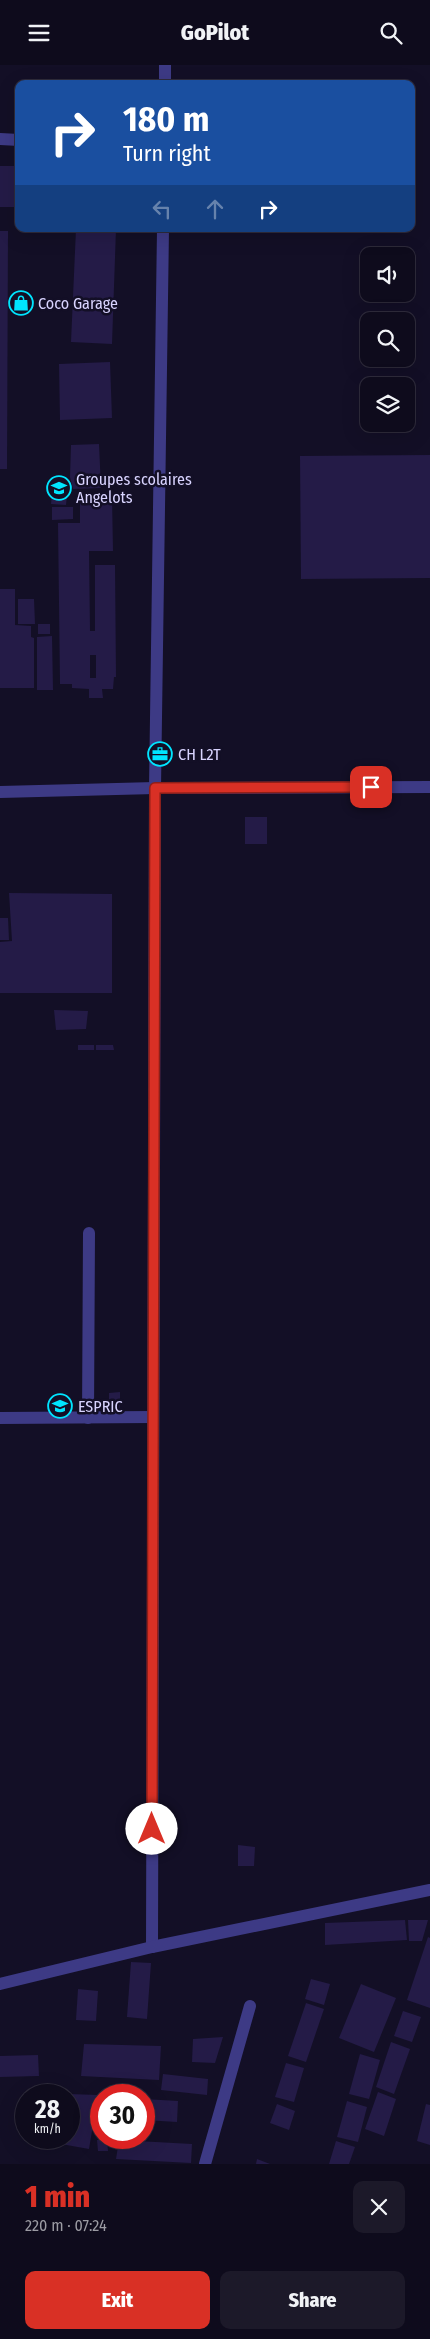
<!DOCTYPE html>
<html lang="en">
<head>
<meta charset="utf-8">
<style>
  :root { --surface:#0e0b1c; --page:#1c1929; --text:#f1f3f6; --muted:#9b9ba3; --line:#2e2b3b; --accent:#d93025 }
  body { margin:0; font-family:"Fira Sans Condensed",sans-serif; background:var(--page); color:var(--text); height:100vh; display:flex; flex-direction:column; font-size:19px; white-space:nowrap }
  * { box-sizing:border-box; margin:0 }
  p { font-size:16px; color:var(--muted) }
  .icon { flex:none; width:28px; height:28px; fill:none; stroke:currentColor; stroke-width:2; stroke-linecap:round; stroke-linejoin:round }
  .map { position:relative; height:2099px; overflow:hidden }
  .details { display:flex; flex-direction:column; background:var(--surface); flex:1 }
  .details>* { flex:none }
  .banner { position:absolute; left:15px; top:15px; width:400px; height:152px; border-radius:10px; box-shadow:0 5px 20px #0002,0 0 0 1px var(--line); background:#1a4fa0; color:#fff; overflow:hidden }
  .controls { position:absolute; left:360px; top:182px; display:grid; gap:10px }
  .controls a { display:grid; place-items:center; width:55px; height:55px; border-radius:10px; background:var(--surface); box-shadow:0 5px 20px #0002,0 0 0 1px var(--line); font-size:25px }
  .speed { position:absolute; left:15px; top:2019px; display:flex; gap:10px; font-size:25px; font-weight:700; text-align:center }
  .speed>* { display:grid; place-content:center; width:65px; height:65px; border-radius:50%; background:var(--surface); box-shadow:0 5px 20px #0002,0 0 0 1px var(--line); line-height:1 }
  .speed small { font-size:12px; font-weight:400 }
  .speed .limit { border:8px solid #d22; background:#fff; color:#111 }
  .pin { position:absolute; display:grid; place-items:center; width:42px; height:42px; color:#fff; margin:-21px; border-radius:10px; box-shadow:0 2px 8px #0006 }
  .me { position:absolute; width:55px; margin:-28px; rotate:0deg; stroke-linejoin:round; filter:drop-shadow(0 0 4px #0008) }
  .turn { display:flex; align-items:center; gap:18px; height:105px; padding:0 25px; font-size:22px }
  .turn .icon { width:65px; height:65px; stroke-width:2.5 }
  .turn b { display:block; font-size:35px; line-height:42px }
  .lanes { display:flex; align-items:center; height:48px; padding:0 25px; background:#0003; justify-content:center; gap:25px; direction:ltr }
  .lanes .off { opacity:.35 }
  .round { display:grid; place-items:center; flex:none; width:52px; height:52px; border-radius:10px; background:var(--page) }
  .head { display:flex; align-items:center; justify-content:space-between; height:85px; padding:0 25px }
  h1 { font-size:30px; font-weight:800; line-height:38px; color:var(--accent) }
  .action { display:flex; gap:10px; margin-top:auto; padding:10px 25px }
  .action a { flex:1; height:58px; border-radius:10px; background:var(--accent); color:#fff; font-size:20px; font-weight:800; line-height:58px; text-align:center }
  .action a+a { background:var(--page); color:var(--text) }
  header { display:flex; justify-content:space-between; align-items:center; height:65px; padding:0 25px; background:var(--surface); font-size:22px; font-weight:800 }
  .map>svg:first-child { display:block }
  .building { fill:#241b47; fill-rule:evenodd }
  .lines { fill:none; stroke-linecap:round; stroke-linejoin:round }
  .minor { stroke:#3d3a85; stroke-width:12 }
  .route-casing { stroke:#8d1f18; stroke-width:12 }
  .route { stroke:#d93025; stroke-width:9 }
  .labels { text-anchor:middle; stroke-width:5; stroke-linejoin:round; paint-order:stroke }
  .poi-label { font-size:16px; fill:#d9d4ff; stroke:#130f26; text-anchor:start }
</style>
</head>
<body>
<header><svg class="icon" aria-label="menu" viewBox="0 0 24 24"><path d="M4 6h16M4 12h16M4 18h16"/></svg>GoPilot<svg class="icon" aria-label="search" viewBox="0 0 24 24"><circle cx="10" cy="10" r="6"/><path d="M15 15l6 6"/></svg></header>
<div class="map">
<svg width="430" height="2099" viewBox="0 0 430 2099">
  <rect width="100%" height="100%" fill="#130f26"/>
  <!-- building -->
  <g class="building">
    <rect x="0" y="101" width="19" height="41"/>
    <path d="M 76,164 L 116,164 L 112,279 L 71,277 Z"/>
    <path d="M 0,166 L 8,166 L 7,404 L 0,404 Z"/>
    <path d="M 110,297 L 112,353 L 60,355 L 59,299 Z"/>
    <path d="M 99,379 L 101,423 L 73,424 L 70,412 L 71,380 Z"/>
    <path d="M 430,390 L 430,513 L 301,514 L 300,391 Z"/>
    <path d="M 53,418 L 68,419 L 66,440 L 51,439 Z"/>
    <path d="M 80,432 L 112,432 L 113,486 L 89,486 L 90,566 L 95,566 L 95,500 L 115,500 L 116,612 L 114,612 L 113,624 L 102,624 L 103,633 L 89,633 L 89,624 L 72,623 L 72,619 L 60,619 L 58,458 L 80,458 ZM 90,590 L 96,590 L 96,613 L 90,613 Z"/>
    <path d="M 52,442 L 73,442 L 73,454 L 52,455 Z"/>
    <path d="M 0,524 L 15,524 L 15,560 L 31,561 L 31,572 L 34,573 L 34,623 L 0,623 Z"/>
    <path d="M 18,534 L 34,534 L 35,559 L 18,559 Z"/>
    <rect x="38" y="559" width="12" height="10"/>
    <path d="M 52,571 L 53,625 L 37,625 L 37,572 Z"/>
    <rect x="245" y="752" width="22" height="27"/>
    <path d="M 9,828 L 112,829 L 112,928 L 0,928 L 0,877 L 12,876 Z"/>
    <path d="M 0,853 L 8,853 L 9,875 L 0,875 Z"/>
    <path d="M 54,945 L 88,946 L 86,964 L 56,965 Z"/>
    <rect x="78" y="980" width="16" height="5"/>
    <path d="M 96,980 L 113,980 L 114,985 L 96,985 Z"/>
    <path d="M 120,1327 L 120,1345 L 109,1344 L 109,1328 Z"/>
    <path d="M 238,1780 L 255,1782 L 254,1801 L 238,1801 Z"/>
    <path d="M 405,1855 L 407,1875 L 325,1880 L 325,1858 Z"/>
    <path d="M 408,1855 L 428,1855 L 422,1876 L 409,1876 Z"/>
    <path d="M 428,1872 L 430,1873 L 430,1943 L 407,1935 Z"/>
    <path d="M 131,1897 L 151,1898 L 147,1954 L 127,1952 Z"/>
    <path d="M 311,1914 L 330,1919 L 324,1940 L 305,1934 Z"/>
    <path d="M 361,1919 L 396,1933 L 374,1987 L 339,1973 Z"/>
    <path d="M 78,1924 L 98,1926 L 96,1956 L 76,1955 Z"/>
    <path d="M 306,1938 L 324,1944 L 306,1997 L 288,1991 Z"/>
    <path d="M 403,1946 L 421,1952 L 412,1977 L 394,1971 Z"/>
    <path d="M 223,1972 L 215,1998 L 192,1997 L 193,1974 Z"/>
    <path d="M 391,1977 L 410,1984 L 394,2029 L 376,2022 Z"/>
    <path d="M 84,1979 L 161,1981 L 159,2015 L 81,2011 Z"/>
    <path d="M 360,1989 L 380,1995 L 369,2034 L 349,2029 Z"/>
    <path d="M 38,1990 L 39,2011 L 0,2012 L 0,1991 Z"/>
    <path d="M 286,1998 L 304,2003 L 294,2037 L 275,2032 Z"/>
    <path d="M 163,2009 L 208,2014 L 207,2030 L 161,2025 Z"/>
    <path d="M 378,2027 L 396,2034 L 384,2071 L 365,2064 Z"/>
    <path d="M 69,2029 L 98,2030 L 89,2084 L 61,2079 L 62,2072 L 69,2072 Z"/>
    <path d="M 144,2034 L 178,2036 L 177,2057 L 144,2055 Z"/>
    <path d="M 347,2036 L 367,2042 L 358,2077 L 337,2072 Z"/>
    <path d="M 277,2039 L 295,2046 L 289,2065 L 270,2058 Z"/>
    <path d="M 426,2039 L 430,2040 L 430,2080 L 417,2076 Z"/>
    <path d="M 97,2075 L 107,2075 L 108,2086 L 98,2086 Z"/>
    <path d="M 119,2075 L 192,2079 L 191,2098 L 116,2094 Z"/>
    <path d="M 336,2076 L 355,2082 L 349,2099 L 329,2099 Z"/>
    <path d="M 257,2094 L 270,2099 L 256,2099 Z"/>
  </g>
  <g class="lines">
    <!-- minor -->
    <g class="minor">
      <path d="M 165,19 L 165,0"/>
      <path d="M 0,74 L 19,75"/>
      <path d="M 0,727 L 155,723 L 430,722"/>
      <path d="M 0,1353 L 153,1352"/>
      <path d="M 88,1353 L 89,1168"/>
      <path d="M 152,1882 L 155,723 L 163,164"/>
      <path d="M 0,1919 L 152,1882 L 430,1825"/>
      <path d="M 205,2099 L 250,1941"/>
    </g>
  </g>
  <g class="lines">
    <!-- route casing -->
    <g class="route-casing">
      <path id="route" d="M 152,1764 L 155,723 L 371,722"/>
    </g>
    <!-- route -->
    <use href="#route" class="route"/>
  </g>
  <!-- icons -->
  <defs>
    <g id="shop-ring" transform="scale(1.25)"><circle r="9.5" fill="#130f26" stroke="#00e5ff" stroke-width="1.5"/><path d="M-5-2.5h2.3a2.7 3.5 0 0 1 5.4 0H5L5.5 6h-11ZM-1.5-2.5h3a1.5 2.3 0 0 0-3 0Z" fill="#00e5ff"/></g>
    <g id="school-ring" transform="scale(1.25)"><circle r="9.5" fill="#130f26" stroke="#00e5ff" stroke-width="1.5"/><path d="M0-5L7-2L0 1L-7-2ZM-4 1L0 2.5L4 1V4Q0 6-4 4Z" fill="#00e5ff"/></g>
    <g id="office-ring" transform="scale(1.25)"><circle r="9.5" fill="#130f26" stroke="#00e5ff" stroke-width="1.5"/><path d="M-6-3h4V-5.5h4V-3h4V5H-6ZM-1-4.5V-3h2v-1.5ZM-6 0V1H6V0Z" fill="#00e5ff"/></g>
  </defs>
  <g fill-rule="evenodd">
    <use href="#shop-ring" x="21" y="238"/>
    <use href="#school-ring" x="59" y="423"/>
    <use href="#office-ring" x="160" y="689"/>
    <use href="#school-ring" x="60" y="1341"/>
  </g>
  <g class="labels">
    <!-- poi labels -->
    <g class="poi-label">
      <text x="38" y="244">Coco Garage</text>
      <text x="76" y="420">Groupes scolaires<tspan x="76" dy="18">Angelots</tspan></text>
      <text x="178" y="695">CH L2T</text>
      <text x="78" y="1347">ESPRIC</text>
    </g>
  </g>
</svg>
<div class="controls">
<a><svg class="icon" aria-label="sound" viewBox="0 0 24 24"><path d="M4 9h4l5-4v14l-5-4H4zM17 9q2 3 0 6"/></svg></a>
<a><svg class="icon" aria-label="search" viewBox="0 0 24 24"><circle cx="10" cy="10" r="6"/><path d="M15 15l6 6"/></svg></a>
<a><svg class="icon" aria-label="layers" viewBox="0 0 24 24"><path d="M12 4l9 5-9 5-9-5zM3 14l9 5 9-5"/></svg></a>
</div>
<div class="speed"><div>28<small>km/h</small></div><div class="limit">30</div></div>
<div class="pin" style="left:371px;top:722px;background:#d93025"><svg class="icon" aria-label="arrive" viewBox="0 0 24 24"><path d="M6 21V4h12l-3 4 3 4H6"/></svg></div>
<svg class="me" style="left:152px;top:1764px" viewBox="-20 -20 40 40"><circle r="19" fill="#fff"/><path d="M0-13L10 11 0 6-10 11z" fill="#d93025"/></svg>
<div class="banner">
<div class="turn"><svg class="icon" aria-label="right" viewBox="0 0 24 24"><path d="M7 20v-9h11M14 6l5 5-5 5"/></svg><div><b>180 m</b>Turn right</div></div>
<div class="lanes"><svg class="icon off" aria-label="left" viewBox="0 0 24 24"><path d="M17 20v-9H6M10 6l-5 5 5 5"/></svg><svg class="icon off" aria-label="ahead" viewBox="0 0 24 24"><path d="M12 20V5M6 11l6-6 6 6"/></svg><svg class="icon" aria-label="right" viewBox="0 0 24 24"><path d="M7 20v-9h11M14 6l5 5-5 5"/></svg></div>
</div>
</div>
<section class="details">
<div class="head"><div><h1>1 min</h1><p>220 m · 07:24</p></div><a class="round"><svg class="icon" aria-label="close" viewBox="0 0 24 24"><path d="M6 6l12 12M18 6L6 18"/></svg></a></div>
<div class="action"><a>Exit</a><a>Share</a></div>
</section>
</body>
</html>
